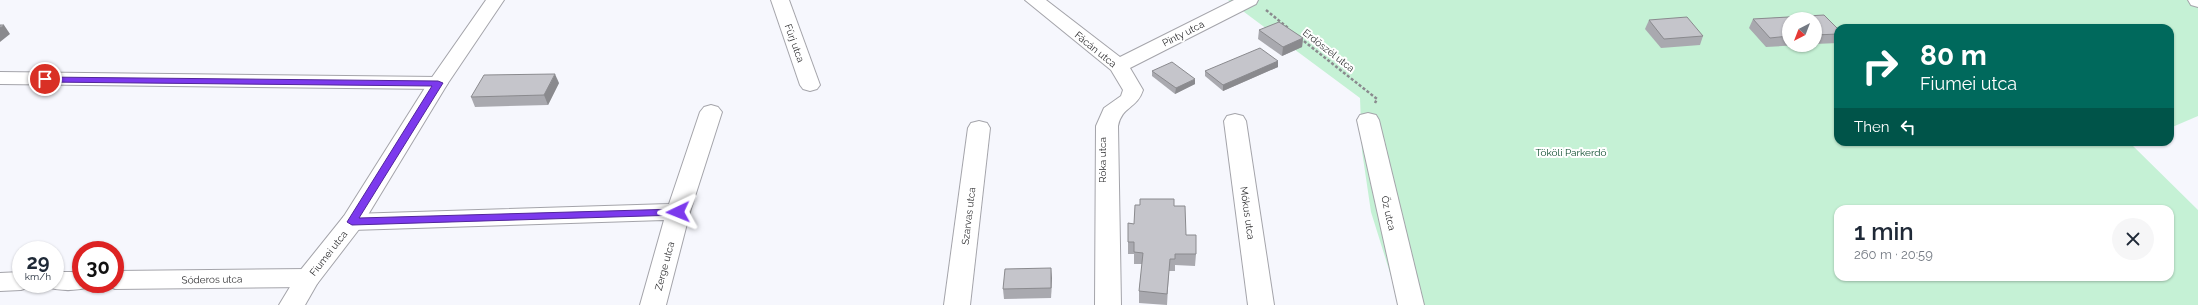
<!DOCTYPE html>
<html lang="en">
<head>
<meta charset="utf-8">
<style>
  :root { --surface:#fff; --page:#f6f6f7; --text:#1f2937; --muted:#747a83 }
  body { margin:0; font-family:Raleway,sans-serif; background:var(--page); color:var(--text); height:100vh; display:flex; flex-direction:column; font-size:15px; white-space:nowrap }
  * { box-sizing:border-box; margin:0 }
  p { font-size:13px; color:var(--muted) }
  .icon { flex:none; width:22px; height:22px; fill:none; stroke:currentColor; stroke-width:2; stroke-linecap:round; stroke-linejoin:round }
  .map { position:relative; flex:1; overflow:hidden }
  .details { position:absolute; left:1834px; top:205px; width:340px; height:76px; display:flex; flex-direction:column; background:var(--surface); border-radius:12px; box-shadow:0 1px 3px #0004 }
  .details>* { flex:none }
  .top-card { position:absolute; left:1834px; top:24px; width:340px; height:122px; border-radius:12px; box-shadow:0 1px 3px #0004; background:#00695c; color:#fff; overflow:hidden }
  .needle { width:26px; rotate:222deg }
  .fabs { position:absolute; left:1782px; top:12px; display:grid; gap:8px }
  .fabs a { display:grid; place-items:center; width:40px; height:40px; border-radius:50%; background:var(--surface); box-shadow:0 1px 3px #0004; font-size:20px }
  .speed { position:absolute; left:12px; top:241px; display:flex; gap:8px; font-size:20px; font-weight:700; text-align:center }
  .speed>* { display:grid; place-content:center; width:52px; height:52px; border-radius:50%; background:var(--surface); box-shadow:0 1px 3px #0004; line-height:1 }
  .speed small { font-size:10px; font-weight:400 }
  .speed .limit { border:6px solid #d22; background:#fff; color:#111 }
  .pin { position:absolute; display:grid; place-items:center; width:34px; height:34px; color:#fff; margin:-17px; border:2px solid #fff; border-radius:50%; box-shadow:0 1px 4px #0007 }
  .me { position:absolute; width:44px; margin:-22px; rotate:268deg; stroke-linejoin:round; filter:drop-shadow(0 0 3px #0008) }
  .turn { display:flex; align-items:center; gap:14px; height:84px; padding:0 20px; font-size:18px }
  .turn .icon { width:52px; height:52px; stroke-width:2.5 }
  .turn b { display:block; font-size:28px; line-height:34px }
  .then { display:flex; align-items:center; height:38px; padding:0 20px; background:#0003; gap:8px; font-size:15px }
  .round { display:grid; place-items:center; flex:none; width:42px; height:42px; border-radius:21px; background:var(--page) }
  .head { display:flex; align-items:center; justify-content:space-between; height:68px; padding:0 20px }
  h1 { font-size:24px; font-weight:600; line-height:30px }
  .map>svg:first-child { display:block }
  .green { fill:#c5f1d5; fill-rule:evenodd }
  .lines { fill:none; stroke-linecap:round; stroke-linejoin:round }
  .minor-casing { stroke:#a4a4aa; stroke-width:2 }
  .tertiary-casing { stroke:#a4a4aa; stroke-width:2 }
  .path { stroke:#8a8a8e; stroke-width:2.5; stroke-dasharray:3 2; stroke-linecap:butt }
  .minor { fill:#fff; fill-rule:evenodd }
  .tertiary { fill:#fff; fill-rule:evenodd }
  .wall { fill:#a9a9af }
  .shaded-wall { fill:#8a8a8e }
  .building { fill:#c5c5cb; stroke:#8a8a8e }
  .route { fill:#7c3aed; stroke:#51269a }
  .labels { text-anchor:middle; stroke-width:4; stroke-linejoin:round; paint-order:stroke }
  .street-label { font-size:10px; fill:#313133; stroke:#fff }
  .park-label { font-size:10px; fill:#104e30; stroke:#fff }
</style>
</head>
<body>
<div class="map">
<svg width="2198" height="305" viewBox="0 0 2198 305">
  <rect width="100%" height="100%" fill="#f6f7fd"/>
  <!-- green -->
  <path class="green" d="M 1228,0 L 2198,0 L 2198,116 L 2170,128 L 2170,28 L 1838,28 L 1838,142 L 2138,142 L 2132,145 L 2198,210 L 2198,305 L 1400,305 L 1371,212 L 1362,151 L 1360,98 ZM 1789,19 L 1815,19 L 1815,45 L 1789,45 ZM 1838,209 L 2170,209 L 2170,277 L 1838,277 Z"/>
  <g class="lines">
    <!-- minor casing -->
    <g class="minor-casing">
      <g id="minor">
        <path d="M 771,0 L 789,0 L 820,85 L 817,89 L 810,91 L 803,89 L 800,85 Z"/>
        <path d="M 1025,0 L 1046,0 L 1120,57 L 1234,0 L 1258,0 L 1256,4 L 1130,68 L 1143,90 C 1137,109 1122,106 1118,126 L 1121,305 L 1095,305 L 1096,126 L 1104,108 L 1121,96 L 1123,90 L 1111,70 Z"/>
        <path d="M 0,72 L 438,77 L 445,79 L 448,83 L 445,87 L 438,89 L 0,84 Z"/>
        <path d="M 711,105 L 718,107 L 722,112 L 690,212 L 666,305 L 640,305 L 664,220 L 352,230 L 344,228 L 340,222 L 344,216 L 352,214 L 669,204 L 700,112 L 704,107 Z"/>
        <path d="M 1368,113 L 1376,115 L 1379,120 L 1424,305 L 1398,305 L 1357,120 L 1360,115 Z"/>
        <path d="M 1235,114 L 1243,116 L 1246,121 L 1274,305 L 1248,305 L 1224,121 L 1227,116 Z"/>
        <path d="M 979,121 L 987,123 L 990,128 L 970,305 L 944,305 L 968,128 L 971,123 Z"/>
        <path d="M 308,269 L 317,272 L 320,278 L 317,284 L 308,287 L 115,289 L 105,284 L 115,284 L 115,271 Z"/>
        <path d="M 21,272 L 21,284 L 32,284 L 30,287 L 21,290 L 0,291 L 0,273 Z"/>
        <path d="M 55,272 L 81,272 L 81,284 L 92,284 L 90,287 C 76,291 60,291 46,287 L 44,284 L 55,284 Z"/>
      </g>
    </g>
    <!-- tertiary casing -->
    <g class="tertiary-casing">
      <g id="tertiary">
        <path d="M 486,0 L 504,0 L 448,83 L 360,228 L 317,284 L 305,305 L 279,305 L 299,272 L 344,216 L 428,83 Z"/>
        <path d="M 2188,0 L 2198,0 L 2198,7 L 2191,5 Z"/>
      </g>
    </g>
    <!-- path -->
    <g class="path">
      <path d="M 1266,10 L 1288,28"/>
      <path d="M 1300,38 L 1377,99 L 1375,103"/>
    </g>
    <!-- minor -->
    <use href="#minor" class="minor"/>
    <!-- tertiary -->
    <use href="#tertiary" class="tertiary"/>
  </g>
  <!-- wall -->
  <g class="wall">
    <path d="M 1824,15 L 1838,29 L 1838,43 L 1815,44 L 1815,19 L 1789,19 L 1789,45 L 1798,45 L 1766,47 L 1749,28 L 1753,19 Z"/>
    <path d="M 1649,20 L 1703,36 L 1700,45 L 1661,48 L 1645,29 Z"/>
    <path d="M 1259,30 L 1303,38 L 1302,47 L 1282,56 L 1258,39 Z"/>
    <path d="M 1278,61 L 1278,67 L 1223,91 L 1205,76 L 1205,71 Z"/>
    <path d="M 1152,71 L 1195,84 L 1175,94 L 1152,76 Z"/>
    <path d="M 559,83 L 548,105 L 475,107 L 471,97 Z"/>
    <path d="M 1174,206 L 1186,235 L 1196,254 L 1195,266 L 1175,265 L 1175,271 L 1169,271 L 1167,305 L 1139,303 L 1139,291 L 1142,264 L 1134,264 L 1134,254 L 1128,254 L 1128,223 L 1134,224 Z"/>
    <path d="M 1051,268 L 1051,298 L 1004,299 L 1003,289 Z"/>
  </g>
  <!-- shaded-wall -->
  <g class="shaded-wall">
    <path d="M 4,25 L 10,34 L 0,42 L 0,28 Z"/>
    <path d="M 1303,38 L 1302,47 L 1282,56 L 1283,47 Z"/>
    <path d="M 1278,61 L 1278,67 L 1223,91 L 1223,85 Z"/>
    <path d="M 555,74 L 559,83 L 548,105 L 544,95 Z"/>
    <path d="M 1195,79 L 1195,84 L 1175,94 L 1176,88 Z"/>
    <path d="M 1051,268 L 1052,278 L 1051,298 Z"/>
  </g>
  <!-- building -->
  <g class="building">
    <path d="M 1824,15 L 1838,29 L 1838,34 L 1815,35 L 1815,19 L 1789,19 L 1789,36 L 1770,38 L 1753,19 Z"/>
    <path d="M 1687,17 L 1703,36 L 1664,39 L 1649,20 Z"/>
    <path d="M 1279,22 L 1303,38 L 1283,47 L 1259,30 Z"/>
    <path d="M 0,25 L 4,25 L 0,28 Z"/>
    <path d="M 1260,48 L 1278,61 L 1223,85 L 1205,71 Z"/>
    <path d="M 1172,62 L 1195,79 L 1176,88 L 1152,71 Z"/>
    <path d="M 555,74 L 544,95 L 471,97 L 484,75 Z"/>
    <path d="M 1140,199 L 1174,199 L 1174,206 L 1185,206 L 1186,235 L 1196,235 L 1196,254 L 1175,254 L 1175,259 L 1170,259 L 1167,294 L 1139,291 L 1143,253 L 1134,252 L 1134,242 L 1128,242 L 1128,223 L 1134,224 L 1135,205 L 1140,205 Z"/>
    <path d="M 1051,268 L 1051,288 L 1003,289 L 1005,269 Z"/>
  </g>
  <!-- route -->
  <path class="route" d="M 42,77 L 438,81 L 443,83 L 359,218 L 678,209 L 683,212 L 678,215 L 352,225 L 347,222 L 432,86 L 45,82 L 42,81 Z"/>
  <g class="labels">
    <!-- street labels -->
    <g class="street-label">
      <text transform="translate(1183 33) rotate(-27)" y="4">Pinty utca</text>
      <text transform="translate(795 43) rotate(70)" y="4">Fürj utca</text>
      <text transform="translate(1096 49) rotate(39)" y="4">Fácán utca</text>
      <text transform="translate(1329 50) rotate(38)" y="4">Erdőszél utca</text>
      <text transform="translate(1102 160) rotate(-90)" y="4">Róka utca</text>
      <text transform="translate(1248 213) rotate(82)" y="4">Mókus utca</text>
      <text transform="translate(1389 213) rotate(77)" y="4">Őz utca</text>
      <text transform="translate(968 216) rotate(-83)" y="4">Szarvas utca</text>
      <text transform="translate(328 253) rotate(-52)" y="4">Fiumei utca</text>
      <text transform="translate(664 266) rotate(-75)" y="4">Zerge utca</text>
      <text transform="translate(212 279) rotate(-1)" y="4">Sóderos utca</text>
    </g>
    <!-- park labels -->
    <g class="park-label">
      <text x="1571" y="156">Tököli Parkerdő</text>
    </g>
  </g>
</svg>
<div class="fabs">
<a><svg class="needle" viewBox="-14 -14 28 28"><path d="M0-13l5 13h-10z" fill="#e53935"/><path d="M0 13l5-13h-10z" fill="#747a83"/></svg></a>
</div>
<div class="speed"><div>29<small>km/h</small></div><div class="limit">30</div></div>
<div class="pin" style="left:45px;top:79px;background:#d93025"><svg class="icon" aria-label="arrive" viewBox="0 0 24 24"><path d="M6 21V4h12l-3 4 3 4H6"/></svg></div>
<svg class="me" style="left:678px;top:212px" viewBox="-20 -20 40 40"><path d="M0-17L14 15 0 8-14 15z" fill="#7c3aed" stroke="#fff" stroke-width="4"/></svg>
<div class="top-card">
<div class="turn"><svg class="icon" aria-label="right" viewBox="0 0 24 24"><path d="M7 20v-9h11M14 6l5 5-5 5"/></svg><div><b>80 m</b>Fiumei utca</div></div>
<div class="then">Then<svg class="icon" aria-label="left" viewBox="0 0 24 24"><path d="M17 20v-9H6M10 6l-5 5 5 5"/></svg></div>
</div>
<section class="details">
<div class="head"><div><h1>1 min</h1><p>260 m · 20:59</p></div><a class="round"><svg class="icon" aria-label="close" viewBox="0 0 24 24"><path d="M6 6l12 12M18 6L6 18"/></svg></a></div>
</section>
</div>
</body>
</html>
